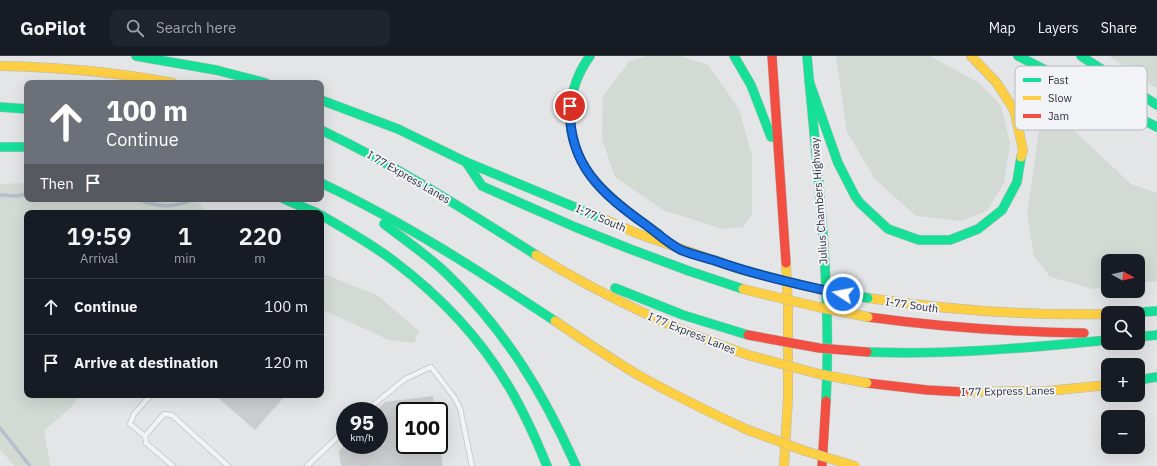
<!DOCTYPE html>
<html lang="en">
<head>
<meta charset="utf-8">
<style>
  :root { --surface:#171b24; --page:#20242c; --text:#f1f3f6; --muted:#9ea1a6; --line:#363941 }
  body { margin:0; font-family:"IBM Plex Sans",sans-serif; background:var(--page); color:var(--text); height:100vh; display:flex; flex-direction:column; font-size:15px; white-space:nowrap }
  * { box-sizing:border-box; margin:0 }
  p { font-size:13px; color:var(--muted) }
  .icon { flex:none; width:22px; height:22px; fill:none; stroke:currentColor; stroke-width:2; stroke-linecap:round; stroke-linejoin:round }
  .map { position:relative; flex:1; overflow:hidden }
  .panel { position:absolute; left:24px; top:154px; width:300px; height:188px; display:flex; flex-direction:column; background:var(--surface); border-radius:8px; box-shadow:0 4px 16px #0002 }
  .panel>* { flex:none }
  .guide { position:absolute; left:24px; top:24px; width:300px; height:122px; border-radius:8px; box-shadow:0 4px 16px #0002; background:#6c7079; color:#fff; overflow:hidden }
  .needle { width:26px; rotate:98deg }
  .tools { position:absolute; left:1101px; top:198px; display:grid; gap:8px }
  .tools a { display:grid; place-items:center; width:44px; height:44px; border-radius:8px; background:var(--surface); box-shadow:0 4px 16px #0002; font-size:20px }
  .speed { position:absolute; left:336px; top:346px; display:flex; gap:8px; font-size:20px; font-weight:700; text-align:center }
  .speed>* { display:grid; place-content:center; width:52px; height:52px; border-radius:50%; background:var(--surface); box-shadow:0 4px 16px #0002; line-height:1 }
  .speed small { font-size:10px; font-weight:400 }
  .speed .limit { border:2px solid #111; border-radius:6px; background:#fff; color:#111 }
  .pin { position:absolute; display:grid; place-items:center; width:34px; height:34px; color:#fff; margin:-17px; border:2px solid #fff; border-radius:50%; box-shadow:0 1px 4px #0007 }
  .me { position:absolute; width:44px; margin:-22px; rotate:281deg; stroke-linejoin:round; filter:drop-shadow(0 0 3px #0008) }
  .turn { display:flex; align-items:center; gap:14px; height:84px; padding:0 16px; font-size:18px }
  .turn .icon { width:52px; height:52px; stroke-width:2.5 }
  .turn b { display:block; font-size:28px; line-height:34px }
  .then { display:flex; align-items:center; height:38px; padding:0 16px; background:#0003; gap:8px; font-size:15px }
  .eta { display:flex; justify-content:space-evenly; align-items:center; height:68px; text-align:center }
  .eta b { font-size:24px; font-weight:600; line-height:28px }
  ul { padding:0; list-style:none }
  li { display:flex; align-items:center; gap:12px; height:56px; padding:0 16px; border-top:1px solid var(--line) }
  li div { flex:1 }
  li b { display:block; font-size:15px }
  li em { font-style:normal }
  header { display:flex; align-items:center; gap:24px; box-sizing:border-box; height:56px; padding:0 20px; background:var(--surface); border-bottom:1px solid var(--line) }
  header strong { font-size:19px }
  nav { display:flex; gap:22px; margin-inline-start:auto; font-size:14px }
  .search { width:280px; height:36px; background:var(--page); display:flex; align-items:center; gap:10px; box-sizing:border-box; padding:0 14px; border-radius:8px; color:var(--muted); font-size:15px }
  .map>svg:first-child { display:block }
  .green { fill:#d3dad4 }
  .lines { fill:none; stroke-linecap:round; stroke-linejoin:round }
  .stream { stroke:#b5bfce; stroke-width:3.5 }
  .building { fill:#cbcdcf }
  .lane-casing { stroke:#c1c3c5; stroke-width:6 }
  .fast-casing { stroke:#b6b8bb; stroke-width:10 }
  .slow-casing { stroke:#b6b8bb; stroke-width:10 }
  .jam-casing { stroke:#b6b8bb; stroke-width:10 }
  .lane { stroke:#f2f3f4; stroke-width:4.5 }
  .fast { stroke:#16e098; stroke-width:9 }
  .slow { stroke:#ffcf43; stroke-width:9 }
  .jam { stroke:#f24e42; stroke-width:9 }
  .fast-bridge-casing { stroke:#b6b8bb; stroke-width:10; stroke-linecap:butt }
  .slow-bridge-casing { stroke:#b6b8bb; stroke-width:10; stroke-linecap:butt }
  .jam-bridge-casing { stroke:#b6b8bb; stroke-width:10; stroke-linecap:butt }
  .fast-bridge { stroke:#16e098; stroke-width:9 }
  .slow-bridge { stroke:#ffcf43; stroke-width:9 }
  .jam-bridge { stroke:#f24e42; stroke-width:9 }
  .route-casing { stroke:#114b97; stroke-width:10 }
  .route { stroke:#1a73e8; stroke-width:7 }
  .labels { text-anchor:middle; stroke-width:4; stroke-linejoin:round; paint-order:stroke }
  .street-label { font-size:11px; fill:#2c313e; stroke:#f1f3f6 }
  .key { fill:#f1f3f6; stroke:#b6b9bf; stroke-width:1 }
  .key-label { font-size:11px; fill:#2c313e }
</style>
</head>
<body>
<header>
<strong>GoPilot</strong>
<div class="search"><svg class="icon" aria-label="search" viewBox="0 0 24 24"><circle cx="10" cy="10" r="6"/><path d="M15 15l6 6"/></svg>Search here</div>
<nav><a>Map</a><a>Layers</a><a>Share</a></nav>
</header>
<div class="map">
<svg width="1157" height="410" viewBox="0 0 1157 410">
  <rect width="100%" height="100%" fill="#e3e5e7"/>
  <!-- green -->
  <g class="green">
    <path d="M 647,0 L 681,0 L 708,9 L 739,53 L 752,100 L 752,159 L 743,171 L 723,173 L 663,154 L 615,121 L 602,83 L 603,40 L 630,5 Z"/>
    <path d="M 836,0 L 930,0 L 979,27 L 1001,50 L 1010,87 L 1004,127 L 987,155 L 961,165 L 916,160 L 875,123 L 847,76 Z"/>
    <path d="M 1109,0 L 1157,0 L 1157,33 Z"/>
    <path d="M 1048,64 L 1066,67 L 1131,128 L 1157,137 L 1157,225 L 1138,227 L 1138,205 L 1108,205 L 1108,231 L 1093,233 L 1050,221 L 1034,200 L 1027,159 L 1039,75 Z"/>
    <path d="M 27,127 L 27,143 L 195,143 L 207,157 L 27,157 L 27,339 L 81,339 L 70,352 L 44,375 L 50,408 L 51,410 L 14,410 L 0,393 L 0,128 Z"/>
    <path d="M 321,217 L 377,239 L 419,275 L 414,287 L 389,284 L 321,253 Z"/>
  </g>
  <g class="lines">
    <!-- stream -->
    <g class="stream">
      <path d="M 0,139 L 16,140 L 27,138"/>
      <path d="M 136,143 C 160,151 170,153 194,143"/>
      <path d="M 0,372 L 30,410"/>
    </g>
  </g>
  <!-- building -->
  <g class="building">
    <path d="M 215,339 L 286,339 L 255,374 Z"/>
    <path d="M 433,340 L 435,355 L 405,355 L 405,389 L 440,389 L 443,410 L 341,410 L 339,395 L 344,389 L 379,389 L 379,352 L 385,346 Z"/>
  </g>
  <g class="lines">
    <!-- lane casing -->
    <g class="lane-casing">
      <g id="lane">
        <path d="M 366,355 L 405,323 L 431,311 L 454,341 L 460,352 L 472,410"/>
        <path d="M 145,380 L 130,368 L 134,358 L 151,339"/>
        <path d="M 173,410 L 146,387 L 145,380 L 164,358 L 172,359 L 228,410"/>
        <path d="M 307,410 L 345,374"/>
      </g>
    </g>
    <!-- fast casing -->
    <g class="fast-casing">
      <g id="fast">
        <path d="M 136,0 L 216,14 L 266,27"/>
        <path d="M 590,0 C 578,16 572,34 570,53 C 567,114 615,147 659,178"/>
        <path d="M 734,0 L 751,29 L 771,81"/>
        <path d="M 807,0 C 817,114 832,231 826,345"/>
        <path d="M 1018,0 L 1157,71"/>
        <path d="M 1081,0 L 1157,49"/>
        <path d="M 809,25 L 838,107 L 855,140 L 860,147 L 888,173 L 919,184 L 950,184 L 978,173 L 1002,154 L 1017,126 L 1021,101"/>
        <path d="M 321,44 L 398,73 L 466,106 L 606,164"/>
        <path d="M 0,51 L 27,53"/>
        <path d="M 321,74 C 397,110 465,154 536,199"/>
        <path d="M 0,91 L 27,91"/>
        <path d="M 466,106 L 482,130 L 575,171 L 630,193 L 689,215 L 743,233"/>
        <path d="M 321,127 C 404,166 479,215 555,265"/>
        <path d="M 284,143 L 317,157"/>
        <path d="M 321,159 C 346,174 372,188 395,206 C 440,240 480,282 509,331 C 524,356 536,383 547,410"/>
        <path d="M 384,168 C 405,184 427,199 446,217 C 505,274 543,336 576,410"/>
        <path d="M 615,232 L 683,259 L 748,279"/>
        <path d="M 1130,257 L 1157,255"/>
        <path d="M 1138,281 L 1157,279"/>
        <path d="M 867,296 C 948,299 1028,292 1108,284"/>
        <path d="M 1138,324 L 1157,321"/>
      </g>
    </g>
    <!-- slow casing -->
    <g class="slow-casing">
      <g id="slow">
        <path d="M 971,0 L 996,26 L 1011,49 L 1015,57 L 1023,94 L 1021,101"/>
        <path d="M 0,10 C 58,11 116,16 173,27"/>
        <path d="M 606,164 L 636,177 L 742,214"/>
        <path d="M 536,199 C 603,240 673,273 748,299"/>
        <path d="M 868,242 C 948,254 1027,260 1108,258"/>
        <path d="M 555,265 C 583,284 610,302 638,319 C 674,339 711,357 748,374"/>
        <path d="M 964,336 L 1047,335 L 1108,329"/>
        <path d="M 784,410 L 788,342 L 788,252 L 786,207"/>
      </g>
    </g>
    <!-- jam casing -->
    <g class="jam-casing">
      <g id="jam">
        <path d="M 772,0 L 786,207"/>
        <path d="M 868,261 C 940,271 1012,276 1084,277"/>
        <path d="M 867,327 L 927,334 L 964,336"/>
        <path d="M 822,410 L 826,345"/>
      </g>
    </g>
    <!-- lane -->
    <use href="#lane" class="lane"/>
    <!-- fast -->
    <use href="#fast" class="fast"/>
    <!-- slow -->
    <use href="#slow" class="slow"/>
    <!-- jam -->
    <use href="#jam" class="jam"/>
    <!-- fast-bridge casing -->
    <g class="fast-bridge-casing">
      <path id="fast-bridge" d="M 742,214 L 818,233 L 868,242"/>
    </g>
    <!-- slow-bridge casing -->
    <g class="slow-bridge-casing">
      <g id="slow-bridge">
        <path d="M 743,233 L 818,251 L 868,261"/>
        <path d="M 748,299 L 819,318 L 867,327"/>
        <path d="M 748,374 L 805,395 L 855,410"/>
      </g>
    </g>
    <!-- jam-bridge casing -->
    <g class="jam-bridge-casing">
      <path id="jam-bridge" d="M 748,279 L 819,292 L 867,296"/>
    </g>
    <!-- fast-bridge -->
    <use href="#fast-bridge" class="fast-bridge"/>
    <!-- slow-bridge -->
    <use href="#slow-bridge" class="slow-bridge"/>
    <!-- jam-bridge -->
    <use href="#jam-bridge" class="jam-bridge"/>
  </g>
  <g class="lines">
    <!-- route casing -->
    <g class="route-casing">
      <path id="route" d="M 570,50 C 568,109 602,138 646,169 C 657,177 669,188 681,194 C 691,198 703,201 713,204 C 755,219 799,229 843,238"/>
    </g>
    <!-- route -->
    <use href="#route" class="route"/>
  </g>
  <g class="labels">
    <!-- street labels -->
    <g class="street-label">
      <text transform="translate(409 121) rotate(30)" y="4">I 77 Express Lanes</text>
      <text transform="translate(819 145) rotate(-94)" y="4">Julius Chambers Highway</text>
      <text transform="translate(601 162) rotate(23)" y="4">I-77 South</text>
      <text transform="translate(912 249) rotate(8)" y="4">I-77 South</text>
      <text transform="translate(692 277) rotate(22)" y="4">I 77 Express Lanes</text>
      <text transform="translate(1008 335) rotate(-1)" y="4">I 77 Express Lanes</text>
    </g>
  </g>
  <!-- legend -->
  <rect x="1015" y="10" width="132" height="64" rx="6" class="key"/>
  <rect x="1023" y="22" width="18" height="4" fill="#16e098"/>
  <rect x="1023" y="40" width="18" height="4" fill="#ffcf43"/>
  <rect x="1023" y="58" width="18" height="4" fill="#f24e42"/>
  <g class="key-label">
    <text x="1048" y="28">Fast</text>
    <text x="1048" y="46">Slow</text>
    <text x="1048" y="64">Jam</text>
  </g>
</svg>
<div class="tools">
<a><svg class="needle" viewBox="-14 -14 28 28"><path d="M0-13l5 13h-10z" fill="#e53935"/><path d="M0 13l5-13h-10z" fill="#9ea1a6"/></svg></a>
<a><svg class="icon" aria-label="search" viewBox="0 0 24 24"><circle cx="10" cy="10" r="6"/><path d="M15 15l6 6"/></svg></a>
<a>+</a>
<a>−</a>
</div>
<div class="speed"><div>95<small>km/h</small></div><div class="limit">100</div></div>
<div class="pin" style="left:570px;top:50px;background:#d93025"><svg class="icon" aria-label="arrive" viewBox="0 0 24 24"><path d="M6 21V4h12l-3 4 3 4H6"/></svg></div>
<svg class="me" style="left:843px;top:238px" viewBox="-20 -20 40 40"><circle r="17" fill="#1a73e8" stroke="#fff" stroke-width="3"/><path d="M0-11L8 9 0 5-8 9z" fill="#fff"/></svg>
<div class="guide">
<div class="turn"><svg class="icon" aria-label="ahead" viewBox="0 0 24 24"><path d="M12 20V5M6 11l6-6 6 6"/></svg><div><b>100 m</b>Continue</div></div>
<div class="then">Then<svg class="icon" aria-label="arrive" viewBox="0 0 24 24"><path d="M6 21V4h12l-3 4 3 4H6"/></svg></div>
</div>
<section class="panel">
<div class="eta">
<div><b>19:59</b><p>Arrival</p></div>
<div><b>1</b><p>min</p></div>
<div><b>220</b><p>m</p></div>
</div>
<ul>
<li><svg class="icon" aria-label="ahead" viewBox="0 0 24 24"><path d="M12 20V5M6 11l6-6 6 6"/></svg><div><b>Continue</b></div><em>100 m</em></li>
<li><svg class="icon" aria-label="arrive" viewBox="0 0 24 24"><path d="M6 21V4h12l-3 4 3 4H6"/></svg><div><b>Arrive at destination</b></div><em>120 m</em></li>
</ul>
</section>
</div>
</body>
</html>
